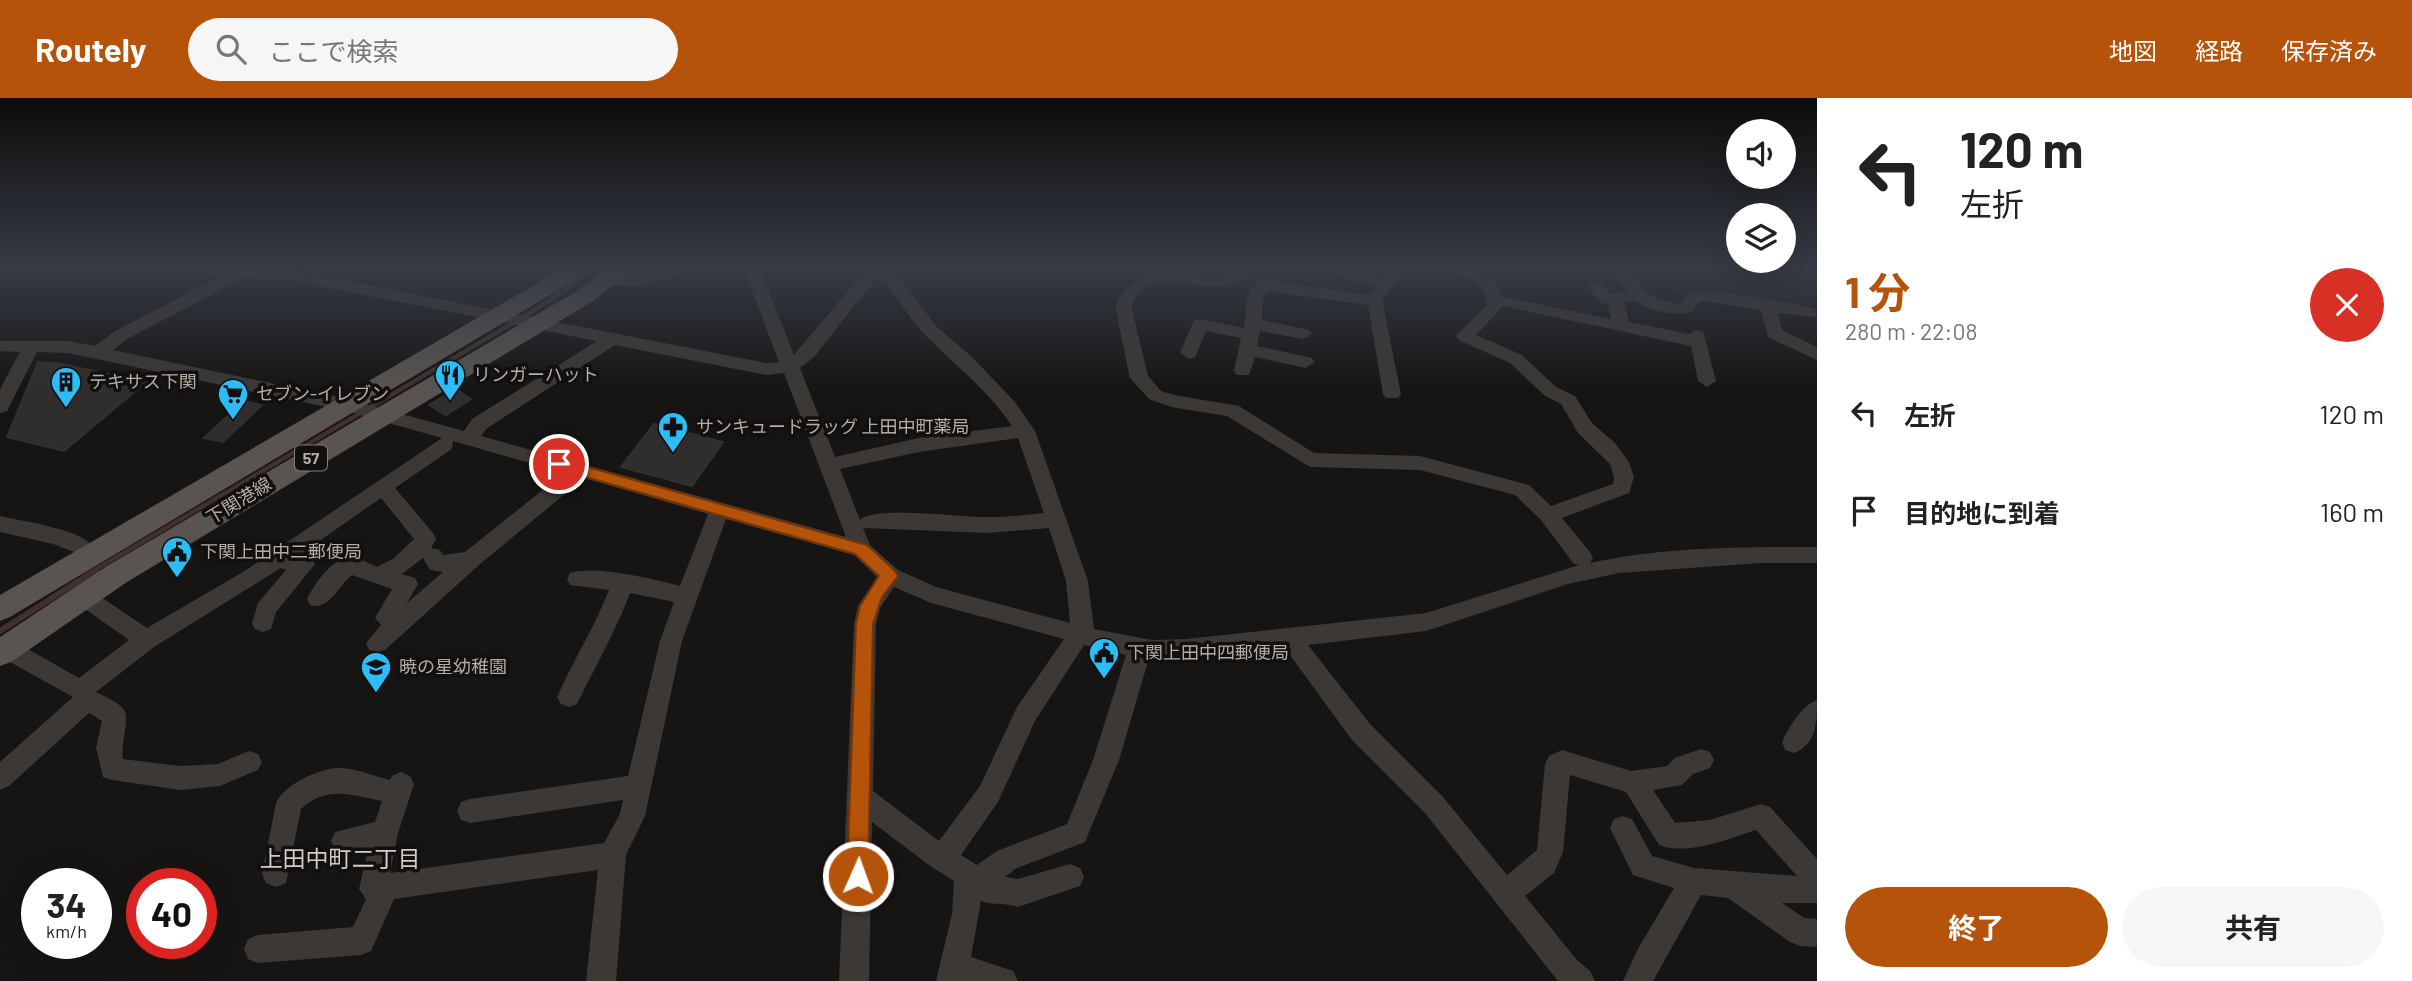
<!DOCTYPE html>
<html lang="ja">
<head>
<meta charset="utf-8">
<style>
  :root { --surface:#fff; --page:#f6f6f6; --text:#222; --muted:#767676; --accent:#b45309 }
  body { margin:0; font-family:Barlow,"Noto Sans JP",sans-serif; background:var(--page); color:var(--text); height:100vh; display:flex; flex-direction:column; font-size:26px; white-space:nowrap }
  * { box-sizing:border-box; margin:0 }
  p { font-size:23px; color:var(--muted) }
  .icon { flex:none; width:38px; height:38px; fill:none; stroke:currentColor; stroke-width:2; stroke-linecap:round; stroke-linejoin:round }
  .map { position:relative; flex:1; overflow:hidden }
  .details { display:flex; flex-direction:column; background:var(--surface); width:595px }
  .details>* { flex:none }
  .banner { background:#fff; color:var(--text); overflow:hidden }
  .buttons { position:absolute; left:1726px; top:21px; display:grid; gap:14px }
  .buttons a { display:grid; place-items:center; width:70px; height:70px; border-radius:50%; background:var(--surface); box-shadow:0 7px 28px #0002; font-size:35px }
  .speed { position:absolute; left:21px; top:770px; display:flex; gap:14px; font-size:35px; font-weight:700; text-align:center }
  .speed>* { display:grid; place-content:center; width:91px; height:91px; border-radius:50%; background:var(--surface); box-shadow:0 7px 28px #0002; line-height:1 }
  .speed small { font-size:18px; font-weight:400 }
  .speed .limit { border:10px solid #d22; background:#fff; color:#111 }
  .pin { position:absolute; display:grid; place-items:center; width:60px; height:60px; color:#fff; margin:-30px; border:4px solid #fff; border-radius:50%; box-shadow:0 2px 7px #0007 }
  .me { position:absolute; width:77px; margin:-38px; rotate:2deg; stroke-linejoin:round; filter:drop-shadow(0 0 5px #0008) }
  .turn { display:flex; align-items:center; gap:24px; height:147px; padding:0 28px; font-size:32px }
  .turn .icon { width:91px; height:91px; stroke-width:2.5 }
  .turn b { display:block; font-size:49px; line-height:60px }
  .round { display:grid; place-items:center; flex:none; width:74px; height:74px; border-radius:37px; background:var(--page) }
  .headline { display:flex; align-items:center; justify-content:space-between; height:119px; padding:0 28px }
  h1 { font-size:42px; font-weight:700; line-height:52px; color:var(--accent) }
  .button { display:flex; gap:14px; margin-top:auto; padding:14px 28px }
  .button a { flex:1; height:80px; border-radius:42px; background:var(--accent); color:#fff; font-size:28px; font-weight:700; line-height:80px; text-align:center }
  .button a+a { background:var(--page); color:var(--text) }
  ul { padding:0; list-style:none }
  li { display:flex; align-items:center; gap:21px; height:98px; padding:0 28px }
  li div { flex:1 }
  li b { display:block; font-size:26px }
  li em { font-style:normal }
  header { display:flex; align-items:center; gap:42px; box-sizing:border-box; height:98px; padding:0 35px; background:var(--accent); color:#fff }
  header strong { font-size:33px }
  nav { display:flex; gap:38px; margin-inline-start:auto; font-size:24px }
  .search { width:490px; height:63px; background:var(--page); display:flex; align-items:center; gap:18px; box-sizing:border-box; padding:0 24px; border-radius:38px; color:var(--muted); font-size:26px }
  main { display:flex; flex:1; min-height:0 }
  .map>svg:first-child { display:block }
  .built { fill:#201f1d }
  .lines { fill:none; stroke-linecap:round; stroke-linejoin:round }
  .stream-far1 { stroke:#41302f; stroke-width:4.5 }
  .stream { stroke:#41302f; stroke-width:6 }
  .building { fill:#302e2c; stroke:#32302e; stroke-width:2 }
  .minor { fill:#3b3835; fill-rule:evenodd }
  .major { fill:#5a5451; fill-rule:evenodd }
  .route { fill:#b45309; stroke:#753606; stroke-width:2 }
  .labels { text-anchor:middle; stroke-width:7; stroke-linejoin:round; paint-order:stroke }
  .shield { fill:#11100f; stroke:#847c78; stroke-width:2 }
  .shield-label { font-size:16px; font-weight:bold; fill:#b6aba5 }
  .poi-label { font-size:18px; fill:#b6aba5; stroke:#11100f; text-anchor:start }
  .street-label { font-size:18px; fill:#b6aba5; stroke:#11100f }
  .near-neighbourhood-label { font-size:23px; fill:#d2cac6; stroke:#11100f }
</style>
</head>
<body>
<header>
<strong>Routely</strong>
<div class="search"><svg class="icon" aria-label="search" viewBox="0 0 24 24"><circle cx="10" cy="10" r="6"/><path d="M15 15l6 6"/></svg>ここで検索</div>
<nav><a>地図</a><a>経路</a><a>保存済み</a></nav>
</header>
<main>
<div class="map">
<svg width="1817" height="883" viewBox="0 0 1817 883">
  <rect width="100%" height="100%" fill="#161514"/>
  <!-- built -->
  <path class="built" d="M 1643,168 L 1817,168 L 1817,199 L 1810,214 L 1698,196 L 1642,186 Z"/>
  <g class="lines">
    <!-- stream-far1 -->
    <path class="stream-far1" d="M 93,473 L 530,215 L 601,168"/>
    <!-- stream -->
    <path class="stream" d="M 0,533 L 96,472"/>
  </g>
  <!-- building -->
  <g class="building">
    <path d="M 38,264 L 61,266 L 146,284 L 64,353 L 7,339 Z"/>
    <path d="M 456,291 L 471,301 L 446,317 L 429,307 Z"/>
    <path d="M 244,303 L 262,307 L 223,344 L 204,340 Z"/>
    <path d="M 654,326 L 723,344 L 692,388 L 621,369 Z"/>
  </g>
  <g class="lines">
    <!-- minor -->
    <g class="minor">
      <path d="M 0,168 L 10,168 L 6,175 L 0,177 Z"/>
      <path d="M 159,168 L 226,168 L 295,173 L 767,265 L 779,264 L 743,168 L 759,168 L 794,257 L 869,168 L 891,168 L 936,228 L 971,258 L 1015,304 L 1035,333 L 1088,483 L 1094,531 L 1152,542 L 1186,541 L 1426,515 L 1579,467 L 1574,466 L 1541,422 L 1515,397 L 1420,372 L 1310,369 L 1227,318 L 1171,309 L 1149,301 L 1130,280 L 1115,208 C 1126,185 1152,169 1178,173 C 1193,175 1206,181 1221,180 L 1241,168 L 1259,168 C 1217,219 1160,151 1131,208 L 1148,278 L 1161,293 L 1174,297 L 1239,308 L 1314,355 L 1420,358 L 1529,387 L 1551,408 L 1613,386 L 1614,379 L 1610,366 L 1578,335 L 1561,306 L 1544,297 L 1510,265 L 1459,242 L 1456,238 L 1459,234 L 1487,207 C 1487,179 1459,177 1437,171 L 1435,168 C 1462,168 1494,169 1503,199 L 1611,221 L 1608,206 L 1601,205 L 1587,188 L 1595,183 L 1601,185 L 1611,196 L 1628,193 L 1620,183 L 1614,168 L 1630,168 C 1643,198 1650,200 1680,206 L 1687,196 C 1714,190 1787,204 1816,211 L 1816,219 L 1778,215 L 1782,232 L 1817,249 L 1817,262 L 1768,239 L 1761,212 L 1704,203 L 1699,204 L 1692,214 C 1677,217 1647,215 1636,202 L 1624,204 L 1629,224 L 1689,236 L 1697,232 L 1703,233 L 1716,283 L 1707,289 L 1698,283 L 1691,248 L 1503,208 L 1476,237 L 1522,257 L 1556,289 L 1575,298 L 1592,325 L 1615,345 L 1629,364 L 1634,379 L 1629,395 L 1562,420 L 1590,454 L 1593,460 L 1590,465 C 1663,449 1742,449 1817,449 L 1817,465 L 1761,465 L 1619,475 L 1568,486 L 1426,533 L 1308,547 L 1370,626 L 1443,699 L 1507,777 L 1537,752 L 1545,666 L 1549,658 L 1562,652 L 1631,673 L 1667,668 L 1675,660 L 1701,651 L 1710,654 L 1714,662 L 1710,670 L 1693,676 L 1682,687 L 1653,692 L 1675,725 L 1710,722 L 1761,706 L 1770,709 L 1817,761 L 1817,805 L 1782,805 L 1804,820 L 1817,821 L 1817,849 L 1800,848 L 1790,844 L 1728,800 L 1701,797 L 1653,883 L 1623,883 L 1639,849 L 1674,790 L 1633,777 L 1610,730 L 1614,721 L 1623,718 L 1632,721 L 1652,758 L 1694,770 L 1797,778 L 1756,732 C 1728,741 1688,758 1659,747 L 1626,694 L 1570,677 L 1563,754 L 1554,775 L 1525,798 L 1577,862 L 1590,873 L 1595,883 L 1558,883 L 1425,715 L 1352,642 L 1284,549 L 1186,559 L 1149,560 L 1119,662 L 1085,744 L 1015,771 L 1005,779 L 1018,781 L 1070,766 L 1080,770 L 1084,779 L 1080,788 L 1018,809 C 1005,804 993,808 981,803 L 971,859 L 1013,873 L 1018,883 L 936,883 L 952,816 L 954,783 L 933,770 L 872,724 L 869,883 L 839,883 L 854,526 L 858,508 L 877,479 L 854,457 L 726,421 L 682,543 L 645,718 L 626,757 L 616,883 L 586,883 L 598,772 L 394,801 L 371,853 L 361,857 L 258,865 L 248,861 L 244,851 L 248,841 L 258,837 L 353,829 L 366,801 L 359,791 L 368,751 L 344,756 L 335,752 L 331,743 L 335,734 L 375,724 L 382,703 C 351,697 327,687 301,711 L 286,785 L 276,789 L 266,785 L 262,776 L 276,705 C 284,687 316,672 336,670 C 352,669 374,678 390,682 L 392,678 L 401,674 L 410,678 L 414,686 L 398,735 L 390,775 L 604,745 L 620,716 L 623,702 L 470,725 L 461,722 L 457,713 L 461,704 L 470,701 L 628,678 L 660,543 L 674,504 L 630,495 C 616,533 595,569 577,606 L 569,609 L 561,606 L 557,599 C 573,563 594,530 609,492 L 570,487 L 567,481 L 570,475 C 596,467 653,481 680,488 L 708,416 L 584,380 L 479,467 L 385,552 L 377,554 L 369,552 L 366,545 L 381,527 L 375,520 L 392,491 L 352,477 C 338,488 329,513 310,507 L 307,501 C 316,483 331,463 351,457 L 377,469 L 394,460 L 414,441 L 381,400 L 302,455 L 312,460 L 315,466 L 276,514 L 271,531 L 263,534 L 255,531 L 252,525 L 258,505 L 286,472 L 281,470 L 154,549 L 96,594 C 105,599 119,604 124,612 C 130,620 120,648 123,661 L 180,668 L 218,666 L 249,653 L 258,656 L 262,664 L 258,672 L 220,688 L 180,692 L 112,682 L 103,679 L 96,650 L 102,623 L 89,615 L 9,688 L 0,692 L 0,664 L 73,599 L 10,564 L 6,557 L 10,550 L 18,547 L 26,550 L 79,580 L 129,542 L 85,511 L 82,505 L 85,499 L 93,496 L 101,499 L 147,530 L 243,474 L 442,340 L 346,313 L 68,255 L 37,254 L 9,309 L 7,313 L 0,315 L 0,291 L 20,254 L 0,253 L 0,243 L 68,243 L 95,248 L 115,233 L 223,177 L 167,173 ZM 880,175 C 894,195 908,219 925,237 C 955,267 988,292 1012,328 L 919,340 L 835,359 L 800,270 L 814,259 ZM 245,179 L 295,183 L 597,243 L 472,321 L 464,333 L 347,301 L 113,252 L 127,241 ZM 615,247 L 767,277 L 784,275 L 846,439 L 481,338 L 486,331 ZM 1018,340 L 1044,415 C 1026,417 1008,419 989,419 C 966,420 874,407 860,422 L 840,371 L 919,354 ZM 453,343 L 564,375 L 465,454 L 443,457 L 440,452 L 431,450 L 436,441 L 433,435 L 395,390 L 452,351 ZM 863,430 L 988,435 L 1049,430 L 1066,483 L 1070,525 L 936,489 L 898,472 L 870,447 ZM 423,460 L 430,472 L 443,474 L 407,505 L 418,486 L 415,480 L 402,476 ZM 894,489 L 931,505 L 1064,541 L 1017,609 L 980,688 L 939,743 L 873,693 L 876,526 L 880,510 ZM 1084,547 L 1126,557 L 1093,662 L 1067,726 L 997,753 L 977,767 L 961,757 L 998,704 L 1035,623 Z"/>
      <path d="M 674,168 L 697,168 L 695,171 C 673,179 618,199 600,181 L 608,176 L 647,177 Z"/>
      <path d="M 1319,168 L 1342,168 L 1383,181 L 1394,168 L 1410,168 L 1382,202 L 1401,296 L 1398,300 L 1386,300 L 1383,296 L 1368,207 L 1268,193 L 1263,199 L 1262,222 L 1309,232 L 1312,236 L 1303,241 L 1260,233 L 1257,248 L 1312,260 L 1315,264 L 1306,270 L 1255,259 L 1249,277 L 1237,277 L 1234,273 L 1241,240 L 1206,233 L 1195,259 L 1189,261 L 1180,255 L 1194,222 L 1200,221 L 1244,230 C 1247,213 1243,188 1264,182 L 1367,197 L 1376,190 L 1321,171 Z"/>
      <path d="M 0,418 C 20,423 83,431 93,449 L 89,455 L 82,457 L 53,446 L 0,434 Z"/>
      <path d="M 1817,602 C 1817,623 1817,646 1794,655 L 1785,652 L 1782,644 C 1789,629 1802,607 1817,602 Z"/>
    </g>
    <!-- major -->
    <g class="major">
      <path d="M 567,168 L 593,168 L 590,173 L 10,519 L 0,523 L 0,497 Z"/>
      <path d="M 611,168 L 635,168 L 593,203 L 127,484 L 11,564 L 0,568 L 0,539 L 107,468 L 577,193 Z"/>
    </g>
  </g>
  <!-- sky -->
  <linearGradient id="sky" x2="0" y2="1"><stop stop-color="#0c0c0b"/><stop offset="0.58" stop-color="#363b45"/><stop offset="1" stop-color="#363b45" stop-opacity="0"/></linearGradient>
  <rect width="1817" height="291" fill="url(#sky)"/>
  <!-- route -->
  <path class="route" d="M 559,361 L 867,447 L 895,473 L 898,478 L 882,499 L 873,526 L 868,778 L 865,785 L 858,788 L 850,785 L 847,778 L 856,526 L 860,508 L 879,478 L 855,456 L 554,370 L 552,366 L 554,362 Z"/>
  <!-- icons -->
  <defs>
    <g id="restaurant-pin" transform="scale(1.575)"><path d="M0 17L-7.5 6A9.5 9.5 0 1 1 7.5 6Z" fill="#2cbdf6" stroke="#11100f"/><path d="M-5-6h1v4h1v-4h1v4h1v-4h1v5L-1.5 .5V6h-2V.5L-5-1ZM5-6V6H3V1.5H1.5Q1.5-4 5-6Z" fill="#111"/></g>
    <g id="building-pin" transform="scale(1.575)"><path d="M0 17L-7.5 6A9.5 9.5 0 1 1 7.5 6Z" fill="#2cbdf6" stroke="#11100f"/><path d="M-4-6H4V6H1V3H-1V6H-4ZM-2.5-4.3h1.7v1.8h-1.7ZM.8-4.3h1.7v1.8H.8ZM-2.5-1h1.7V.8h-1.7ZM.8-1h1.7V.8H.8Z" fill="#111"/></g>
    <g id="supermarket-pin" transform="scale(1.575)"><path d="M0 17L-7.5 6A9.5 9.5 0 1 1 7.5 6Z" fill="#2cbdf6" stroke="#11100f"/><path d="M-6-5.5h2.5l.6 2H6L4.5 2H-2.5L-4.4-4H-6ZM-1.5 3.2a1.3 1.3 0 1 0 .1 0ZM3 3.2a1.3 1.3 0 1 0 .1 0Z" fill="#111"/></g>
    <g id="pharmacy-pin" transform="scale(1.575)"><path d="M0 17L-7.5 6A9.5 9.5 0 1 1 7.5 6Z" fill="#2cbdf6" stroke="#11100f"/><path d="M-2-6h4v4h4v4h-4v4h-4v-4h-4v-4h4Z" fill="#111"/></g>
    <g id="civic-pin" transform="scale(1.575)"><path d="M0 17L-7.5 6A9.5 9.5 0 1 1 7.5 6Z" fill="#2cbdf6" stroke="#11100f"/><path d="M-.6-6.5H3V-4.5H.6V-3L4-1V1h2V6H-6V1h2V-1L-.6-3ZM-1.2 2.5V6h2.4V2.5Z" fill="#111"/></g>
    <g id="school-pin" transform="scale(1.575)"><path d="M0 17L-7.5 6A9.5 9.5 0 1 1 7.5 6Z" fill="#2cbdf6" stroke="#11100f"/><path d="M0-5L7-2L0 1L-7-2ZM-4 1L0 2.5L4 1V4Q0 6-4 4Z" fill="#111"/></g>
  </defs>
  <g fill-rule="evenodd">
    <use href="#restaurant-pin" x="450" y="277"/>
    <use href="#building-pin" x="66" y="284"/>
    <use href="#supermarket-pin" x="233" y="296"/>
    <use href="#pharmacy-pin" x="673" y="329"/>
    <use href="#civic-pin" x="177" y="454"/>
    <use href="#civic-pin" x="1104" y="555"/>
    <use href="#school-pin" x="376" y="569"/>
  </g>
  <g class="labels">
    <!-- shield labels -->
    <rect class="shield" x="295" y="347.5" width="32" height="25" rx="5"/>
    <g class="shield-label">
      <text x="311" y="366">57</text>
    </g>
    <!-- poi labels -->
    <g class="poi-label">
      <text x="473" y="283">リンガーハット</text>
      <text x="89" y="290">テキサス下関</text>
      <text x="256" y="302">セブン-イレブン</text>
      <text x="696" y="335">サンキュードラッグ 上田中町薬局</text>
      <text x="200" y="460">下関上田中二郵便局</text>
      <text x="1127" y="561">下関上田中四郵便局</text>
      <text x="399" y="575">暁の星幼稚園</text>
    </g>
    <!-- street labels -->
    <g class="street-label">
      <text transform="translate(239 403) rotate(-31)" y="6">下関港線</text>
    </g>
    <!-- near-neighbourhood labels -->
    <g class="near-neighbourhood-label">
      <text x="340" y="769">上田中町二丁目</text>
    </g>
  </g>
</svg>
<div class="buttons">
<a><svg class="icon" aria-label="sound" viewBox="0 0 24 24"><path d="M4 9h4l5-4v14l-5-4H4zM17 9q2 3 0 6"/></svg></a>
<a><svg class="icon" aria-label="layers" viewBox="0 0 24 24"><path d="M12 4l9 5-9 5-9-5zM3 14l9 5 9-5"/></svg></a>
</div>
<div class="speed"><div>34<small>km/h</small></div><div class="limit">40</div></div>
<div class="pin" style="left:559px;top:366px;background:#d93025"><svg class="icon" aria-label="arrive" viewBox="0 0 24 24"><path d="M6 21V4h12l-3 4 3 4H6"/></svg></div>
<svg class="me" style="left:858px;top:778px" viewBox="-20 -20 40 40"><circle r="17" fill="#b45309" stroke="#fff" stroke-width="3"/><path d="M0-11L8 9 0 5-8 9z" fill="#fff"/></svg>
</div>
<section class="details">
<div class="banner">
<div class="turn"><svg class="icon" aria-label="left" viewBox="0 0 24 24"><path d="M17 20v-9H6M10 6l-5 5 5 5"/></svg><div><b>120 m</b>左折</div></div>
</div>
<div class="headline"><div><h1>1 分</h1><p>280 m · 22:08</p></div><a class="round" style="background:#d93025;color:#fff"><svg class="icon" aria-label="close" viewBox="0 0 24 24"><path d="M6 6l12 12M18 6L6 18"/></svg></a></div>
<ul>
<li><svg class="icon" aria-label="left" viewBox="0 0 24 24"><path d="M17 20v-9H6M10 6l-5 5 5 5"/></svg><div><b>左折</b></div><em>120 m</em></li>
<li><svg class="icon" aria-label="arrive" viewBox="0 0 24 24"><path d="M6 21V4h12l-3 4 3 4H6"/></svg><div><b>目的地に到着</b></div><em>160 m</em></li>
</ul>
<div class="button"><a>終了</a><a>共有</a></div>
</section>
</main>
</body>
</html>
